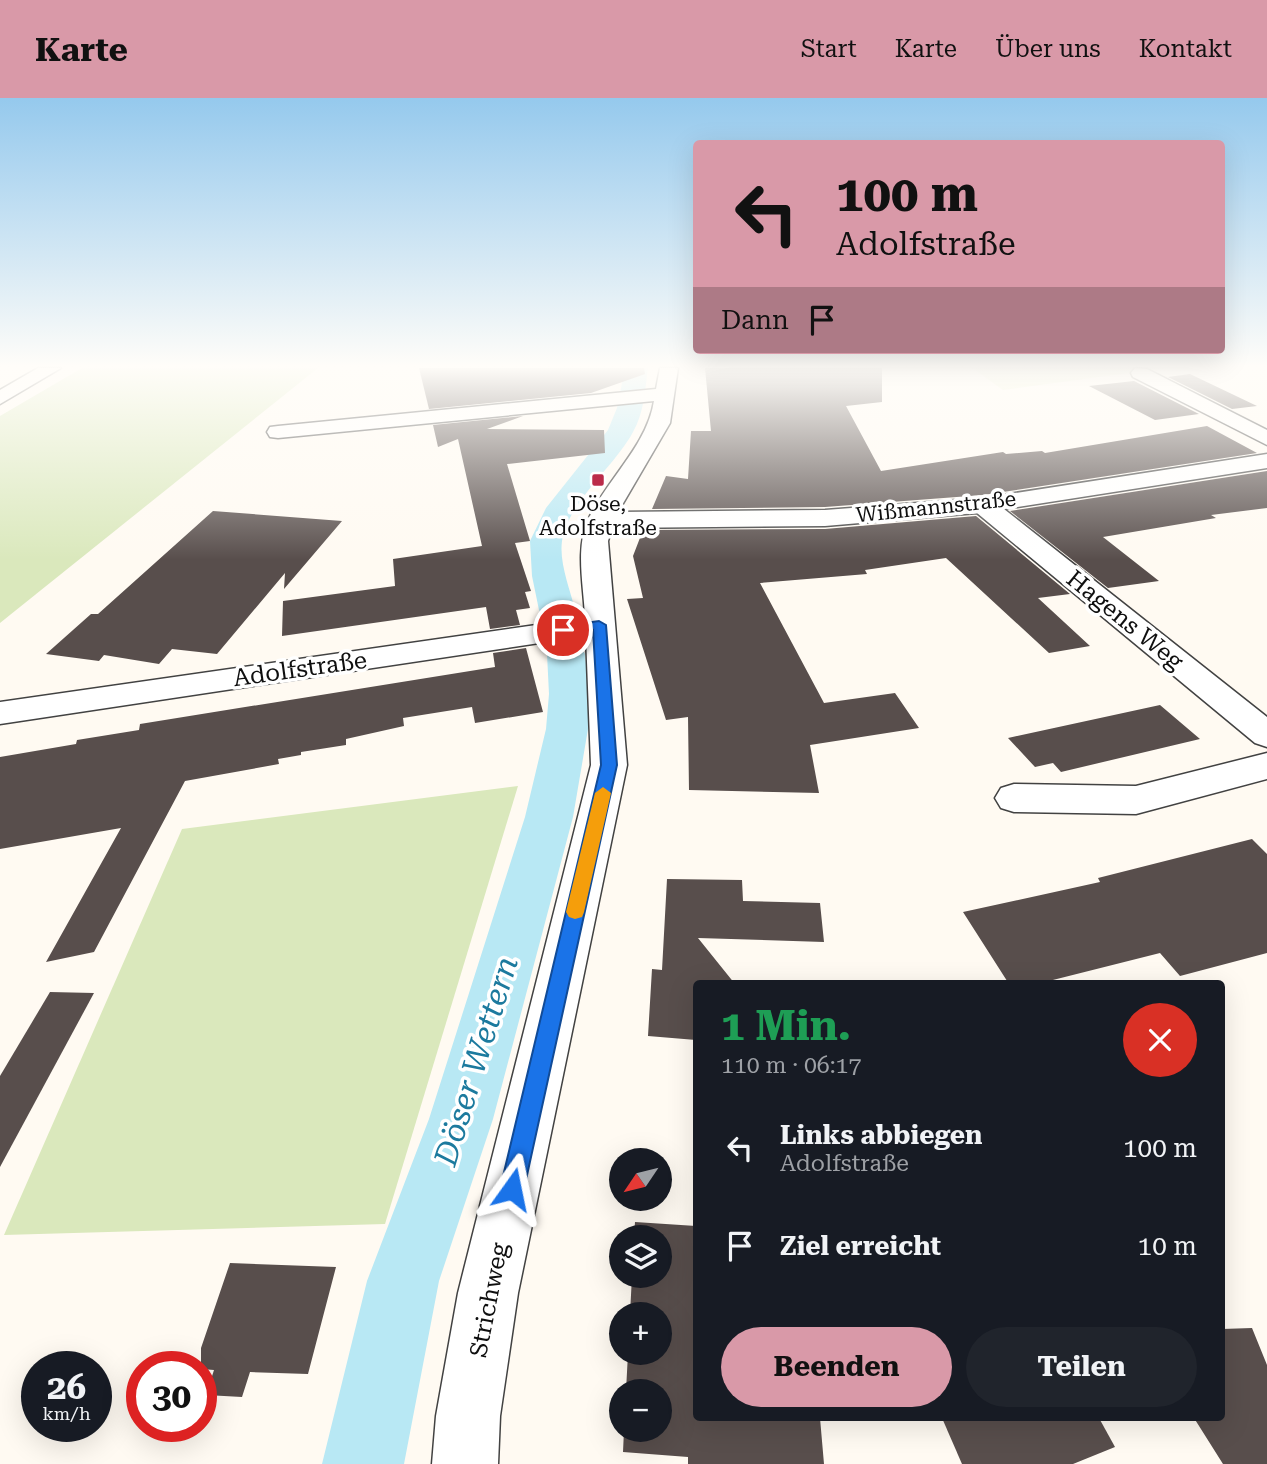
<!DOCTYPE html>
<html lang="de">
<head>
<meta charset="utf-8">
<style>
  :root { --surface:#171b24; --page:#20242c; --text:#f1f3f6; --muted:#9ea1a6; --accent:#d999a8 }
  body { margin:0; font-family:"Roboto Serif",serif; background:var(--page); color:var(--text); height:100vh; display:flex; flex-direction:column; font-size:26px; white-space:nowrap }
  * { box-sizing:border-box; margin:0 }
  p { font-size:23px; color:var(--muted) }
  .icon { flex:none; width:38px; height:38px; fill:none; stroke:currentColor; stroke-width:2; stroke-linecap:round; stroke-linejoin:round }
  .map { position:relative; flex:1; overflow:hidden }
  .sheet { position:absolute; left:693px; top:882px; width:532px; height:441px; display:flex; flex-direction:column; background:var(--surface); border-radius:7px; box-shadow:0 7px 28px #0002 }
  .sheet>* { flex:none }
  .hud { position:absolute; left:693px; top:42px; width:532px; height:214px; border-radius:7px; box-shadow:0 7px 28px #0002; background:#d999a8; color:#111; overflow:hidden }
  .needle { width:46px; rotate:235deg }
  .tools { position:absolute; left:609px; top:1050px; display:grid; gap:14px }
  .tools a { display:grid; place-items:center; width:63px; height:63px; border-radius:50%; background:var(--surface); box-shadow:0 7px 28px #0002; font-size:35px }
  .speed { position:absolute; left:21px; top:1253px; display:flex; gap:14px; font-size:35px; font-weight:700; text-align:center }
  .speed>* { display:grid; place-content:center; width:91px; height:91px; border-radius:50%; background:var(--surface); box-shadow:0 7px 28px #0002; line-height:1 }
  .speed small { font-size:18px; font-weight:400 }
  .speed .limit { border:10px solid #d22; background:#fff; color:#111 }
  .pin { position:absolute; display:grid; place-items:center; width:60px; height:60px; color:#fff; margin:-30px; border:4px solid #fff; border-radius:50%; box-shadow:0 2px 7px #0007 }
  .me { position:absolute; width:77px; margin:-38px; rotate:12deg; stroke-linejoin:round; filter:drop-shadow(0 0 5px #0008) }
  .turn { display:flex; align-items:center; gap:24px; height:147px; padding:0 28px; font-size:32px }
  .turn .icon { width:91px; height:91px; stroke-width:2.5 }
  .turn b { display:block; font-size:49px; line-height:60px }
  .then { display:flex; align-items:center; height:66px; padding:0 28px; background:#0003; gap:14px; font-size:26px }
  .round { display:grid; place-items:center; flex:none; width:74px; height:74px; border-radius:37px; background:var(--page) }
  .head { display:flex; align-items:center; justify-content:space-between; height:119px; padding:0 28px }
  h1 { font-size:42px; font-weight:700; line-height:52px; color:#1e9e55 }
  .cta { display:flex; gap:14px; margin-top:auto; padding:14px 28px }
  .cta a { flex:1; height:80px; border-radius:42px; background:var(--accent); color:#111; font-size:28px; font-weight:700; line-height:80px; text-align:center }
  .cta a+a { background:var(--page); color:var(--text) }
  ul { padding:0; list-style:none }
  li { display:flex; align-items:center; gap:21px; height:98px; padding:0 28px }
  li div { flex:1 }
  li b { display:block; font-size:26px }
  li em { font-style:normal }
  header { display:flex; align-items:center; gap:42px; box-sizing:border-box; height:98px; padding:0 35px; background:var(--accent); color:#111 }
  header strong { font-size:33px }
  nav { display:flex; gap:38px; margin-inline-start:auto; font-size:24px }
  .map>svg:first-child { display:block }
  .green { fill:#dae8bc }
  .pitch { fill:#eaf0cd }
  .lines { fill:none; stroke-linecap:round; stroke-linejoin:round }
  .canal { fill:#b8e8f4; fill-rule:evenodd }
  .building { fill:#584e4c }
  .street-casing { stroke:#424242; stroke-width:3 }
  .street { fill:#fff; fill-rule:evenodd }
  .route { fill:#1a73e8; stroke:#114b97; stroke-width:2 }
  .slow { fill:#f59e0b }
  .poi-dot { fill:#bb2b49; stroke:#fff; stroke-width:2.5 }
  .labels { text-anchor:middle; stroke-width:7; stroke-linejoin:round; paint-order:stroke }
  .far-poi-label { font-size:21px; fill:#0f0f0f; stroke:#fff }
  .far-street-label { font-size:21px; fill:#0f0f0f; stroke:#fff }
  .street-label { font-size:24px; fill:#0f0f0f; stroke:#fff }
  .near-water-label { font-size:32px; font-style:italic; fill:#1c7a9e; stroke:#fff }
</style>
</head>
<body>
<header>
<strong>Karte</strong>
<nav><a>Start</a><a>Karte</a><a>Über uns</a><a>Kontakt</a></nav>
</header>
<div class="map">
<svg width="1267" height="1366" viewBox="0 0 1267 1366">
  <rect width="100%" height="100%" fill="#fffaf2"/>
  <!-- green -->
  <g class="green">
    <path d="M 82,270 L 318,270 L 0,525 L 0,318 Z"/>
    <path d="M 518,688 L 385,1126 L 4,1137 L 182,731 Z"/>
  </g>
  <!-- pitch -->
  <path class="pitch" d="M 972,270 L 1165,270 L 1003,292 Z"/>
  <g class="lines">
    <!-- canal -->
    <g class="canal">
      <path d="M 625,270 L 648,270 C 645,292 644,315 633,334 C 615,368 568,404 562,443 C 559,465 570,491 575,512 L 570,520 L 557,523 L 544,520 L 539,512 L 532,478 L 530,443 L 546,410 L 608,332 L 617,310 Z"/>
      <path d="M 566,544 L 580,548 L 585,556 L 589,596 L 588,631 L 573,719 L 493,1021 L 439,1183 L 404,1366 L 322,1366 L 367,1183 L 429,1021 L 525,719 L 546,631 L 549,596 L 547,556 L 552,548 Z"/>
    </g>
  </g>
  <!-- building -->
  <g class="building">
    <path d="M 419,270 L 644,270 L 645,276 L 591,295 L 429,311 Z"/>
    <path d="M 705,270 L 882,270 L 882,304 L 846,308 L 881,373 L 1003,354 L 1006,356 L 1042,353 L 1045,355 L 1207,328 L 1257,355 L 983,397 L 825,409 L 652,411 L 666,378 L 688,381 L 691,333 L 711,333 Z"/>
    <path d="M 1190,276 L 1257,308 L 1232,311 L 1168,279 Z"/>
    <path d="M 1134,283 L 1199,316 L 1155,322 L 1089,288 Z"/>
    <path d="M 523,318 L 487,331 L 604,332 L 605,355 L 507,366 L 530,443 L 515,445 L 531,493 L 525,494 L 530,510 L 516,512 L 520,527 L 490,531 L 486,509 L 282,538 L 283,503 L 395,488 L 393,461 L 482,448 L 458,341 L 438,349 L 433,327 Z"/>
    <path d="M 1267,373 L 1267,410 L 1211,417 L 1216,420 L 1103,439 L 1159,483 L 1108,490 L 1010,413 Z"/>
    <path d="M 213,413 L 342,423 L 284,491 L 285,475 L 217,556 L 172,551 L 159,566 L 104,557 L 99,563 L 46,556 L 91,516 L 98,516 Z"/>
    <path d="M 976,418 L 1070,496 L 1038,500 L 1090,548 L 1049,555 L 946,460 L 865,472 L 867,476 L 760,485 L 824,605 L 895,595 L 919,630 L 810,647 L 819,695 L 689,692 L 688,619 L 666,622 L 627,501 L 643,500 L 633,458 L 643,432 L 825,431 Z"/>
    <path d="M 526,550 L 543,614 L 475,625 L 472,609 L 403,620 L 404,628 L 346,641 L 346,647 L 301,654 L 301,657 L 278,661 L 279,666 L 185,683 L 94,854 L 46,864 L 121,730 L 0,751 L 0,659 L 76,646 L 77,642 L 139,632 L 140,626 L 495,569 L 493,555 Z"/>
    <path d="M 1160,607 L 1200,641 L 1061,674 L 1053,665 L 1035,669 L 1008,640 Z"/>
    <path d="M 1252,741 L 1267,756 L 1267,855 L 1180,878 L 1160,855 L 1037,886 L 1009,886 L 963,814 L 1100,784 L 1098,780 Z"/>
    <path d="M 667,781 L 742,782 L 743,803 L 820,805 L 824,844 L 698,840 L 735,886 L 696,886 L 696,942 L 648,938 L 652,871 L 662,872 Z"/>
    <path d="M 50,894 L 94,895 L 0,1069 L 0,978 Z"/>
    <path d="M 635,1124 L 696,1128 L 696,1320 L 820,1320 L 824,1366 L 688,1366 L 688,1359 L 623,1354 L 624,1332 L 660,1332 L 660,1293 L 626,1293 L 628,1255 L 660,1255 L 660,1216 L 630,1216 L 632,1178 L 660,1178 L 660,1139 L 634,1139 Z"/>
    <path d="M 230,1165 L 336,1169 L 308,1276 L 250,1274 L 242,1299 L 206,1297 L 214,1272 L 201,1271 L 201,1250 Z"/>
    <path d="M 1252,1230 L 1267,1267 L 1267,1366 L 1223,1366 L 1194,1320 L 1222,1320 L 1222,1231 Z"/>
    <path d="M 942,1320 L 1099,1320 L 1115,1349 L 1073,1366 L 962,1366 Z"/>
  </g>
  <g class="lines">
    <!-- street casing -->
    <g class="street-casing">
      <g id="street">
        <path d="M 38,270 L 61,270 L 0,306 L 0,292 Z"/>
        <path d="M 660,270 L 678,270 L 670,325 L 618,414 L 825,412 L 983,400 L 1267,356 L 1267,370 L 1004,411 L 1267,619 L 1267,649 L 1255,645 L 977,415 L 825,428 L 612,430 L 608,443 L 627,667 L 518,1195 L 500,1318 L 498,1366 L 432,1366 L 436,1318 L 458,1195 L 591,667 L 586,538 L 0,626 L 0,604 L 585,520 C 584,489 575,451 588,422 C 606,382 647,348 654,303 L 278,340 L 270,339 L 267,334 L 270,329 L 278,328 L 656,291 Z"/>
        <path d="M 1135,270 L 1147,271 L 1267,332 L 1267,347 L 1133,279 L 1131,275 Z"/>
        <path d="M 1267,655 L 1267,681 L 1136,716 L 1014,714 L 1001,710 L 995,700 L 1001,690 L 1014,686 L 1136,688 Z"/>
      </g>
    </g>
    <!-- street -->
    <use href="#street" class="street"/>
  </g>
  <!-- sky -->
  <linearGradient id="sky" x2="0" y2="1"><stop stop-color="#95c9ed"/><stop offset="0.58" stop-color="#fffdf9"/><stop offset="1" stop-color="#fffdf9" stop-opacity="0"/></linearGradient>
  <rect width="1267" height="462" fill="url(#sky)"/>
  <!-- route -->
  <path class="route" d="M 599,523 L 606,527 L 617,667 L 524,1091 L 520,1099 L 512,1103 L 504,1099 L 500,1091 L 601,667 L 593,532 L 563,536 L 557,532 L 563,528 Z"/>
  <!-- slow -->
  <path class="slow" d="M 603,689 L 611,695 L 584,814 L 582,819 L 575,821 L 569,819 L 566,814 L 595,695 Z"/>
  <!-- markers -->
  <rect class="poi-dot" x="591" y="375" width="14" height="14" rx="3.5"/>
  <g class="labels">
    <!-- far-poi labels -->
    <g class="far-poi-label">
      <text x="598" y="413">Döse,<tspan x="598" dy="24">Adolfstraße</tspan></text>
    </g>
    <!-- far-street labels -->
    <g class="far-street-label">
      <text transform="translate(936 409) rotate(-6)" y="7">Wißmannstraße</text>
    </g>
    <!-- street labels -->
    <g class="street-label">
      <text transform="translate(1125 522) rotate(39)" y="8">Hagens Weg</text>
      <text transform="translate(300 571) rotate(-8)" y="8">Adolfstraße</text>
      <text transform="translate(489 1202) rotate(-79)" y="8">Strichweg</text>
    </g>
    <!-- near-water labels -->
    <g class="near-water-label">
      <text transform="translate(476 963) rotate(-73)" y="11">Döser Wettern</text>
    </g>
  </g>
</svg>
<div class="tools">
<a><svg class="needle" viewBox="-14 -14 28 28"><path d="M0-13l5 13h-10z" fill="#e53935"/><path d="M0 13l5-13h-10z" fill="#9ea1a6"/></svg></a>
<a><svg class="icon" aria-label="layers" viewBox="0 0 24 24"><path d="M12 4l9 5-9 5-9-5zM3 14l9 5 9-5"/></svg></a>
<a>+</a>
<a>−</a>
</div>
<div class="speed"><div>26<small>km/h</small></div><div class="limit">30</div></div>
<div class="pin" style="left:563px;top:532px;background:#d93025"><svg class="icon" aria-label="arrive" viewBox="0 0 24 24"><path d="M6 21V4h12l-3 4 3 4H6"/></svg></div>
<svg class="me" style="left:512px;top:1091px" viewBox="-20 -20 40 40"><path d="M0-17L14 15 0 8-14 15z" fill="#1a73e8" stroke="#fff" stroke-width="4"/></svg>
<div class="hud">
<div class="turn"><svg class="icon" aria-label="left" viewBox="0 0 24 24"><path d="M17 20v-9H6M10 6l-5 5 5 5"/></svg><div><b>100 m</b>Adolfstraße</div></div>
<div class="then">Dann<svg class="icon" aria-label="arrive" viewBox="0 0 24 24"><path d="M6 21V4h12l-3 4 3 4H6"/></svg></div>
</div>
<section class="sheet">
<div class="head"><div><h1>1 Min.</h1><p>110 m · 06:17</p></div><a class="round" style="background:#d93025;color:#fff"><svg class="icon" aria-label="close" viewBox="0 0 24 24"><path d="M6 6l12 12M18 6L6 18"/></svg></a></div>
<ul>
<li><svg class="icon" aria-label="left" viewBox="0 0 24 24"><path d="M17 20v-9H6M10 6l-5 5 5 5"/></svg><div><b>Links abbiegen</b><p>Adolfstraße</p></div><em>100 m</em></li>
<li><svg class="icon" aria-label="arrive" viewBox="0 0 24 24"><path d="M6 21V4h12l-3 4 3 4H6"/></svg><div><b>Ziel erreicht</b></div><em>10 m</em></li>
</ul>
<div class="cta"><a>Beenden</a><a>Teilen</a></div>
</section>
</div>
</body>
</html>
